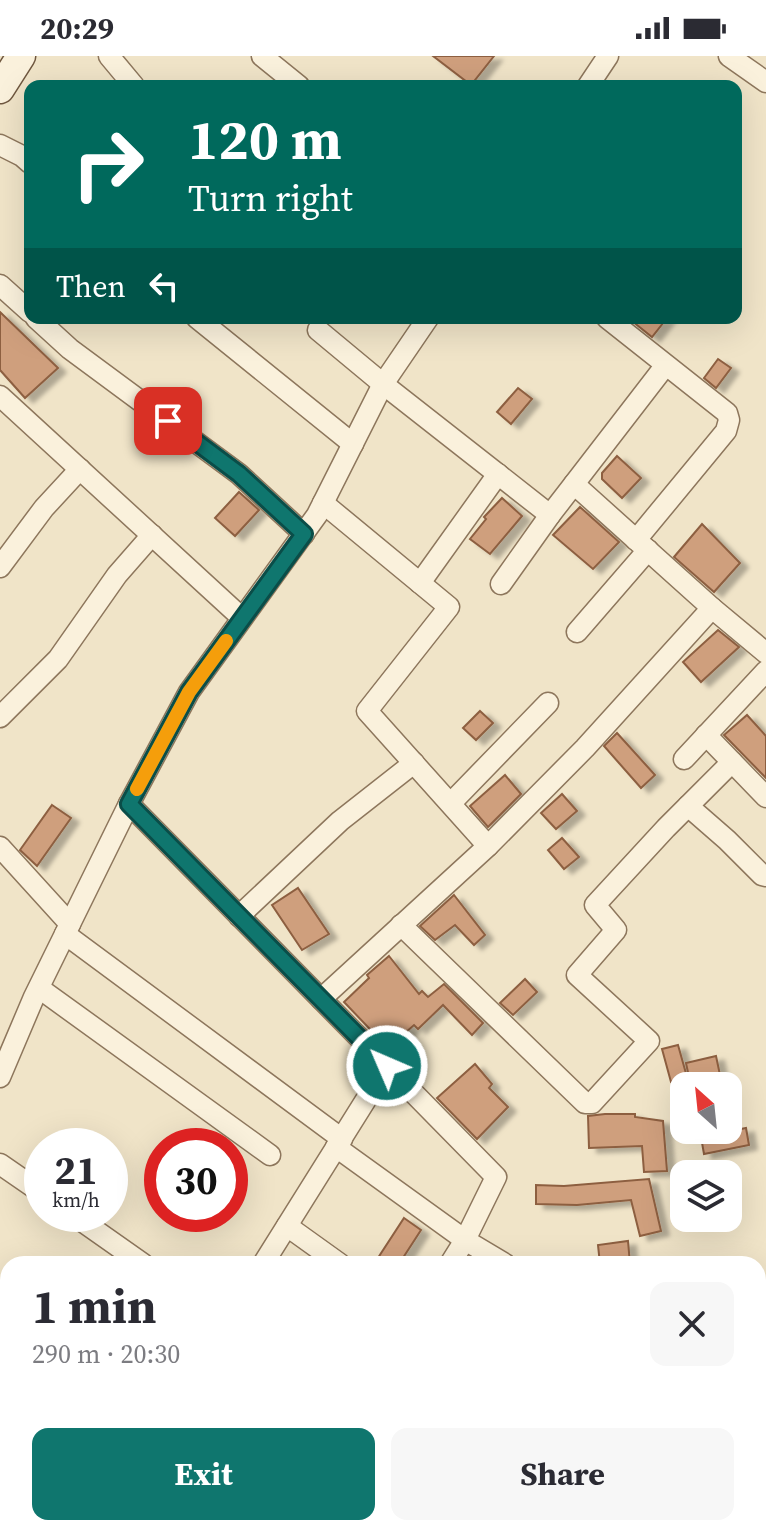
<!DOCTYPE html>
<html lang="en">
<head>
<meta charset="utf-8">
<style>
  :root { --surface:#fff; --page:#f7f7f7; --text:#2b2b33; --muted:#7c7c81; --accent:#0f766e }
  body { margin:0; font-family:"Source Serif 4",serif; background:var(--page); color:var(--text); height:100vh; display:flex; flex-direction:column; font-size:30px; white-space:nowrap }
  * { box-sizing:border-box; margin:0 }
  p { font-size:26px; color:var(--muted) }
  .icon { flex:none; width:44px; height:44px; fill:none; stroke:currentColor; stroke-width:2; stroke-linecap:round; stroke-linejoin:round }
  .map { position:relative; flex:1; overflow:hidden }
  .sheet { position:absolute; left:0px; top:1200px; width:766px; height:280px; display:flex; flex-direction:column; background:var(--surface); border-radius:24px 24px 0 0; box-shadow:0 8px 32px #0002 }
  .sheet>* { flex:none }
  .top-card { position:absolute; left:24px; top:24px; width:718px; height:244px; border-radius:16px; box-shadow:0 8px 32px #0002; background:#00695c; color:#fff; overflow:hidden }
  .needle { width:52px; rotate:333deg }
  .buttons { position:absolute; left:670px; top:1016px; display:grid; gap:16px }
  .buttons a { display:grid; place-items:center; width:72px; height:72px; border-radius:16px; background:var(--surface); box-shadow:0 8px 32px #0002; font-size:40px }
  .speed { position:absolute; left:24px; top:1072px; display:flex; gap:16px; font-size:40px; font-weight:700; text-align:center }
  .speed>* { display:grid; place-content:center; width:104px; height:104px; border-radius:50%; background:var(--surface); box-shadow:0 8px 32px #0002; line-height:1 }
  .speed small { font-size:20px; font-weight:400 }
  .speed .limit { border:12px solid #d22; background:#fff; color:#111 }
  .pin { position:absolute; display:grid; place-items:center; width:68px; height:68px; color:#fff; margin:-34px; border-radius:16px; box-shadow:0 4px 12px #0006 }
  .me { position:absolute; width:88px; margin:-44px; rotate:315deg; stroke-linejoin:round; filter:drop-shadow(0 0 6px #0008) }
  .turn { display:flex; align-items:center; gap:28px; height:168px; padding:0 32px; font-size:36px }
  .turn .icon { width:104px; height:104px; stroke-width:2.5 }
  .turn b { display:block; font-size:56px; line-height:68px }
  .then { display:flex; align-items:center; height:76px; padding:0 32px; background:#0003; gap:16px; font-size:30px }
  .round { display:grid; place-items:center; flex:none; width:84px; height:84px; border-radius:16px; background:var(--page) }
  .head { display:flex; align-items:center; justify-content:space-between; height:136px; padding:0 32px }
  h1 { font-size:48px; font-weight:700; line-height:60px }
  .primary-button { display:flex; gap:16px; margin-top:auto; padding:16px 32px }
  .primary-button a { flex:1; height:92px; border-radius:16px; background:var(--accent); color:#fff; font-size:32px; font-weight:700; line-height:92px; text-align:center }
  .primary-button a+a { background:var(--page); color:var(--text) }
  .status { display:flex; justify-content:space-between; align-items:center; height:56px; padding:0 40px; background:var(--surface); direction:ltr }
  .status svg { height:22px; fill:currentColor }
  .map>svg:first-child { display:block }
  .building { fill:#cf9f7d; stroke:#8d5f41; stroke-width:2; filter:url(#shadow) }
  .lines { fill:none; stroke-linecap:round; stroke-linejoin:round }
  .minor-casing { stroke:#8d765c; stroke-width:23 }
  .secondary-casing { stroke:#6f573f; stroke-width:31 }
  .motorway-casing { stroke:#5b4430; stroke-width:39 }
  .minor { stroke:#faf1dc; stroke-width:20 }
  .secondary { stroke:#faf1dc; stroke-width:28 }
  .motorway { stroke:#e0a458; stroke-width:36 }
  .route-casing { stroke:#0a4d48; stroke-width:20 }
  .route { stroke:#0f766e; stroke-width:14 }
  .slow { stroke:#f59e0b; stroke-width:14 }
</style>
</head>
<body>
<div class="status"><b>20:29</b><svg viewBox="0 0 49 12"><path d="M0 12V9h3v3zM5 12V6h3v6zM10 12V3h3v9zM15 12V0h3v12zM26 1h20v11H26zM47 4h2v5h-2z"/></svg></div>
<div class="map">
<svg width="766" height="1480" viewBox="0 0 766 1480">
  <defs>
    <filter id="shadow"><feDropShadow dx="8" dy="4.5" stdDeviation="2" flood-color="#0004"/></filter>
  </defs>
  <rect width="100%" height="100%" fill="#f0e4c8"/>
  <!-- building -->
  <g class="building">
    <path d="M 433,0 L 494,0 L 471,29 Z"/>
    <path d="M 0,256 L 58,312 L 25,342 L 0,314 Z"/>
    <path d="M 634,262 L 667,262 L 652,281 L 632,265 Z"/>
    <path d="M 718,303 L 731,312 L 716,332 L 704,322 Z"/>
    <path d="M 518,332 L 532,343 L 511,368 L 497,356 Z"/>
    <path d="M 617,400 L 641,422 L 622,442 L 602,423 L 602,417 Z"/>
    <path d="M 239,436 L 259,454 L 235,480 L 215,462 Z"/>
    <path d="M 502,442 L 522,460 L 490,498 L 470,483 L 486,463 L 484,461 Z"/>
    <path d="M 580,451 L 619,486 L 593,513 L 553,479 Z"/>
    <path d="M 702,468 L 740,507 L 714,536 L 674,501 Z"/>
    <path d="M 718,574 L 739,591 L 701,626 L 683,606 Z"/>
    <path d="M 480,655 L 493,667 L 476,684 L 463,672 Z"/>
    <path d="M 747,659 L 766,680 L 766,722 L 724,679 Z"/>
    <path d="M 617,677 L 655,719 L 641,732 L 604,690 Z"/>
    <path d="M 505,719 L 521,738 L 488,771 L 470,750 Z"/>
    <path d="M 562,738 L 577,755 L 556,773 L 541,757 Z"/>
    <path d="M 52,749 L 71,762 L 37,810 L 20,794 Z"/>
    <path d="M 562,782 L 579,801 L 564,813 L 548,794 Z"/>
    <path d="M 298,832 L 329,878 L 302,894 L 272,849 Z"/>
    <path d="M 454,839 L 485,879 L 474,889 L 455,869 L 435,884 L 420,870 Z"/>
    <path d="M 389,900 L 419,938 L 422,935 L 428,941 L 444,928 L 483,967 L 472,979 L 443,949 L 418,973 L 414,969 L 388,992 L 344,946 L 369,922 L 367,919 Z"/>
    <path d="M 525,923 L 537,936 L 513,959 L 500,947 Z"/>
    <path d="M 678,989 L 687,1021 L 671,1026 L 662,993 Z"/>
    <path d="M 716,1000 L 720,1019 L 690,1026 L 686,1007 Z"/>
    <path d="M 475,1008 L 492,1028 L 489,1032 L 508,1051 L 477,1083 L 437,1042 Z"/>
    <path d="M 605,1058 L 635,1058 L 635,1061 L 663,1065 L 667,1115 L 644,1116 L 642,1090 L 589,1092 L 588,1060 Z"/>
    <path d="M 746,1072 L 749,1089 L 704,1098 L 701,1081 Z"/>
    <path d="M 649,1123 L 661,1175 L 640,1180 L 631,1144 L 577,1149 L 536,1148 L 536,1129 L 564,1130 Z"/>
    <path d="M 404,1162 L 421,1174 L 399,1208 L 374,1208 Z"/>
    <path d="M 628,1185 L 630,1208 L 600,1208 L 598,1189 Z"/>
  </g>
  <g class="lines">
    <!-- minor casing -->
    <g class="minor-casing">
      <g id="minor">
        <path d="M 109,0 L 134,30"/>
        <path d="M 262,0 L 299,30"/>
        <path d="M 729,0 L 766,26"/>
        <path d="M 588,30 L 608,0"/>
        <path d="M 0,89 L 22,100 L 30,107"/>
        <path d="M 0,229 L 30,256"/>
        <path d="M 36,262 L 70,293 L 239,418 L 304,478"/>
        <path d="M 197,262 L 353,388"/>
        <path d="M 607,262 L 727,357 L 729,364 L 726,375 L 636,484"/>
        <path d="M 318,274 L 383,328 L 550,459 L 574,428 L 712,552 L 585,692 L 488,790"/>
        <path d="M 0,340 L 242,562"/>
        <path d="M 574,428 L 665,310"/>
        <path d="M 0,511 L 44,452 L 80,413"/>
        <path d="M 420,527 L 498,418"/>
        <path d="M 501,528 L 550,459"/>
        <path d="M 712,552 L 766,597"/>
        <path d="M 577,576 L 648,494"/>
        <path d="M 0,661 L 58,603 L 117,519 L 152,479"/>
        <path d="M 706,679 L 766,741"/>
        <path d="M 684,703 L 766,615"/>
        <path d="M 451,747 L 548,647"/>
        <path d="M 129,748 L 387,1010 L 263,1208"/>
        <path d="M 688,750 L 727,784 L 762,819 L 766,820"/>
        <path d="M 0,791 L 70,868"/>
        <path d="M 239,860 L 340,765 L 414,707"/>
        <path d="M 401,869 L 585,1047 L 592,1047 L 649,985 L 577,919 L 616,874 L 595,849 L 666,772 L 732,706"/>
        <path d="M 65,878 L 342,1083"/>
        <path d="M 39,932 L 270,1099"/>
        <path d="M 321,943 L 488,790 L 367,655 L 449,551 L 323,447"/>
        <path d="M 387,1010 L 496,1121 L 465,1184 L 450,1208"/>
        <path d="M 0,1021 L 34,941 L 129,748 L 189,636 L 317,459 L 383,328 L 428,262"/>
        <path d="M 336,1091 L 465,1184 L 505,1208"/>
        <path d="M 0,1108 L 42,1137"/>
        <path d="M 72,1158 L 143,1208"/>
        <path d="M 287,1170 L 340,1208"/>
        <path d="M 758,1426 L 766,1427"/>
        <path d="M 460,1480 L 465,1472"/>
        <path d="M 581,1480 L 582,1472"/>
      </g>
    </g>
    <!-- secondary casing -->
    <g class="secondary-casing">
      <g id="secondary">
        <path d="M 0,33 L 21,0"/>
        <path d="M 0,1296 L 8,1301"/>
        <path d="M 0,1356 L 8,1362"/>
        <path d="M 0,1403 L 8,1409"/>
        <path d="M 86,1472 L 96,1480"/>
        <path d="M 149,1472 L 159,1480"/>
        <path d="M 279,1472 L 296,1480"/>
      </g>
    </g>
    <!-- motorway casing -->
    <g class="motorway-casing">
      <path id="motorway" d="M 12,1472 L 23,1480"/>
    </g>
    <!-- minor -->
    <use href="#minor" class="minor"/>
    <!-- secondary -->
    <use href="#secondary" class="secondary"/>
    <!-- motorway -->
    <use href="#motorway" class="motorway"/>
  </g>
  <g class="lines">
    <!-- route casing -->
    <g class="route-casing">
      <path id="route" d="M 168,365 L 239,418 L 304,478 L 189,636 L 129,748 L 387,1010"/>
    </g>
    <!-- route -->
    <use href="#route" class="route"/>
    <!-- slow -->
    <path class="slow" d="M 137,733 L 189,636 L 226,585"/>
  </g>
</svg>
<div class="buttons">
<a><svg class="needle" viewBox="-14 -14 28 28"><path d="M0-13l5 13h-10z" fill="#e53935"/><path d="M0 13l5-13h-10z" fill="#7c7c81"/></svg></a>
<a><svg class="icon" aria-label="layers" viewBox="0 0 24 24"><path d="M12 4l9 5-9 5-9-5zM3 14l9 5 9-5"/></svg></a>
</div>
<div class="speed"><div>21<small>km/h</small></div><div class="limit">30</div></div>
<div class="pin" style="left:168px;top:365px;background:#d93025"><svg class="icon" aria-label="arrive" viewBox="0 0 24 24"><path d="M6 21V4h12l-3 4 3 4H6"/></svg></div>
<svg class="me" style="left:387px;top:1010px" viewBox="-20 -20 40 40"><circle r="17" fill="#0f766e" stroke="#fff" stroke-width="3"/><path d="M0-11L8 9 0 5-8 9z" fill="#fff"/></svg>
<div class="top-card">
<div class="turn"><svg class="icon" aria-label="right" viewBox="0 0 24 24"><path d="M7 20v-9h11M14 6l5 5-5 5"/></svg><div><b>120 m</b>Turn right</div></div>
<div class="then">Then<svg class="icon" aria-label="left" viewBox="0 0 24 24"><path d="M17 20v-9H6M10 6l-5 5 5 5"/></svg></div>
</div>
<section class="sheet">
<div class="head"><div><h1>1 min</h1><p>290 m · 20:30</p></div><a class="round"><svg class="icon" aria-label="close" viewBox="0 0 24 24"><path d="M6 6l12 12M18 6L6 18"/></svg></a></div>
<div class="primary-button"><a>Exit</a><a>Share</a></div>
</section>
</div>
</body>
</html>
